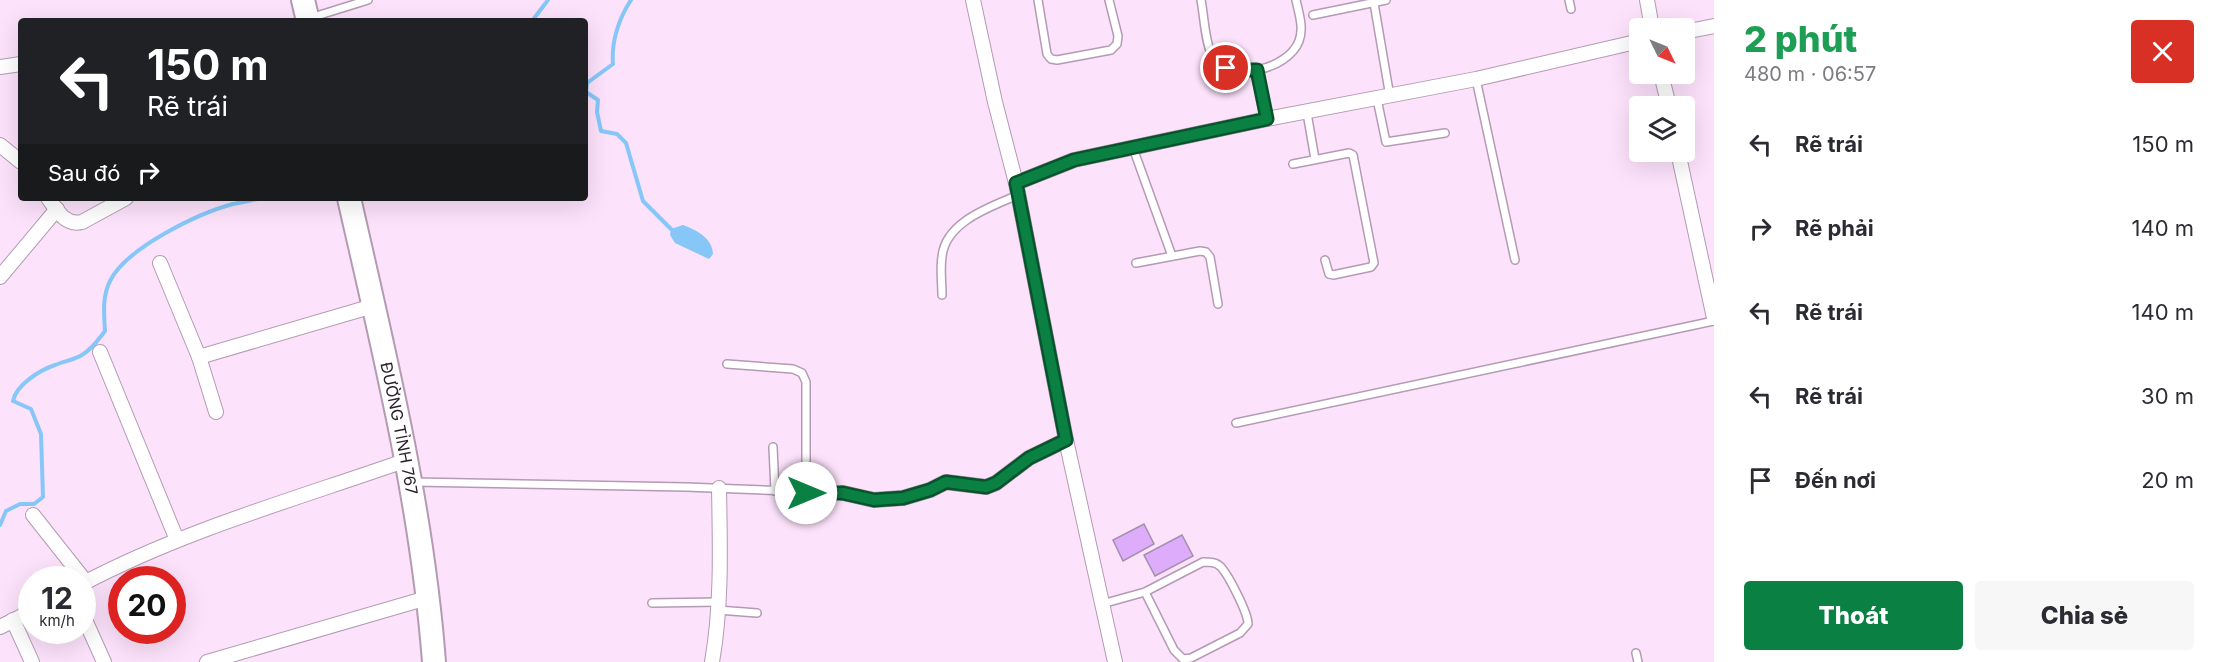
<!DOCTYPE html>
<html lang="vi">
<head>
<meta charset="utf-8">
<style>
  :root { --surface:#fff; --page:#f7f7f7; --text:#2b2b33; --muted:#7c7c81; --accent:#0b8043 }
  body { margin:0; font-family:Inter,sans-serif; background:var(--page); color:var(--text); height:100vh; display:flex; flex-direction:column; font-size:22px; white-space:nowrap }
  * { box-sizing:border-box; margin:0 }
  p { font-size:20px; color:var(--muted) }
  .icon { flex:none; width:33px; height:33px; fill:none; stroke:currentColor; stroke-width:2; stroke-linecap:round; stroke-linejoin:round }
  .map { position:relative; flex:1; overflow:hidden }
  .side { display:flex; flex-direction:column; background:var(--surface); width:510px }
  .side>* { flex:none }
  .guide { position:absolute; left:18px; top:18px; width:570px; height:183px; border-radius:6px; box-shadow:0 6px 24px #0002; background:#202124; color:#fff; overflow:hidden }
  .needle { width:39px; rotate:133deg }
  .fabs { position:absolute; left:1629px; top:18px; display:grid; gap:12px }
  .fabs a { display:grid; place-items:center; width:66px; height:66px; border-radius:6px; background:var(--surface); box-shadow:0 6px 24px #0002; font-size:30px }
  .speed { position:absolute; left:18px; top:566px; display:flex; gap:12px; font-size:30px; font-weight:700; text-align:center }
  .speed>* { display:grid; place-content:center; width:78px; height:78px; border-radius:50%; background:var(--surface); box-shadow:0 6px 24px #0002; line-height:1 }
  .speed small { font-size:15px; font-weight:400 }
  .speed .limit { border:9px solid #d22; background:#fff; color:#111 }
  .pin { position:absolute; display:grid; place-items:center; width:51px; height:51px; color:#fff; margin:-26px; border:3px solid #fff; border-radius:50%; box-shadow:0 2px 6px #0007 }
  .me { position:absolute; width:66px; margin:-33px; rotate:90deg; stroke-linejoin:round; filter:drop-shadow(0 0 4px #0008) }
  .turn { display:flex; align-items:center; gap:21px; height:126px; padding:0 30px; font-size:27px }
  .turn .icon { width:78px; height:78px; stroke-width:2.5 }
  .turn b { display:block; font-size:42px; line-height:51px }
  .then { display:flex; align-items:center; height:57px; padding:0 30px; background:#0003; gap:12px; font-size:22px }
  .round { display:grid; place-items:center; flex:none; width:63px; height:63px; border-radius:6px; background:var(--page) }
  .head { display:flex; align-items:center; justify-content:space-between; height:102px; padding:0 30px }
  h1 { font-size:36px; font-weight:800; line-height:45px; color:#1e9e55 }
  .cta { display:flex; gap:12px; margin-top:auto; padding:12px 30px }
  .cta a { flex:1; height:69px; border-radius:6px; background:var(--accent); color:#fff; font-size:24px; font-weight:800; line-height:69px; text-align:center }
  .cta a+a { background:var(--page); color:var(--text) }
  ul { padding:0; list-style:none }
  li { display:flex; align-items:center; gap:18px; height:84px; padding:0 30px }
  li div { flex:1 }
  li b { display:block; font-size:22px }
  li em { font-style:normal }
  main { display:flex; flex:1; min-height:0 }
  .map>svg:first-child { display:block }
  .water { fill:#86c7f8 }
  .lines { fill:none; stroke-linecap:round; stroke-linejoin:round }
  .stream { stroke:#86c7f8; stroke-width:4 }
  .building { fill:#ddacfb; stroke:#a190ab; stroke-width:1.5 }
  .service-casing { stroke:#b39bb3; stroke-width:10 }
  .minor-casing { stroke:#b39bb3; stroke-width:16 }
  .primary-casing { stroke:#b39bb3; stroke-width:26 }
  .service { stroke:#fff; stroke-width:7 }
  .minor { stroke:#fff; stroke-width:14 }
  .primary { stroke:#fff; stroke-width:22 }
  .route-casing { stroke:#07532c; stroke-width:15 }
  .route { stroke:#0b8043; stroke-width:10 }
  .labels { text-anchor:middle; stroke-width:6; stroke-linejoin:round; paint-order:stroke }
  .street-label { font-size:16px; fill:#2c222c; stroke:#fce2fb }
</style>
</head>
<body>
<main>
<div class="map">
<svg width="1714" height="662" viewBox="0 0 1714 662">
  <rect width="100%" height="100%" fill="#fce2fb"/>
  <!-- water -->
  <path class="water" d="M 683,225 C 697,230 712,238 713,254 L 709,259 L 675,243 L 670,235 L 671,229 Z"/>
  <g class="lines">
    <!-- stream -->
    <g class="stream">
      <path d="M 631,0 C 619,18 611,42 613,64 L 587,83 L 586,92 L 598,100 L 597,112 L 601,131 L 617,134 L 626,143 L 643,201 L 671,229"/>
      <path d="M 532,21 L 548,0"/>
      <path d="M 0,525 L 6,511 L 20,504 L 34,504 L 43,497 L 41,434 L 31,409 L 13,401 C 16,385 40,370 55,365 C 64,361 74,360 82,355 C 92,349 98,340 105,331 C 104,314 102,297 110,281 C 126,248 199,213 233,204 C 242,202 251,201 260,198"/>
    </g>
  </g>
  <!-- building -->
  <g class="building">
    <path d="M 1144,524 L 1154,544 L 1123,561 L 1113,540 Z"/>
    <path d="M 1182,535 L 1193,556 L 1155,576 L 1144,555 Z"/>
  </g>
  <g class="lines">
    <!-- service casing -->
    <g class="service-casing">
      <g id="service">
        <path d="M 1038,0 L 1047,54 L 1051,59 L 1057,60 L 1111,50 L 1117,44 L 1118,36 L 1109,0"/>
        <path d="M 1201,0 C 1204,15 1205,43 1212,55 C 1229,84 1288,70 1299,41 C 1304,28 1299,14 1296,0"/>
        <path d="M 1569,0 L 1571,9"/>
        <path d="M 1374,3 L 1390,97"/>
        <path d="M 1313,15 L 1386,0"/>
        <path d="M 310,18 L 368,0"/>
        <path d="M 1257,70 L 1267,119"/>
        <path d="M 1476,79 L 1515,260"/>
        <path d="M 1377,99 L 1386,142 L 1445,133"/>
        <path d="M 1307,113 L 1315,159"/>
        <path d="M 1133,148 L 1172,256"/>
        <path d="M 1293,164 L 1349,153 L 1353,155 L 1374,263 L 1371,267 L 1333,275 L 1329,274 L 1325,260"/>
        <path d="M 1136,263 L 1200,251 L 1206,252 L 1210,257 L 1218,304"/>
        <path d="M 942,295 C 942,282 940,269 942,257 C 945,222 990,207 1018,195"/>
        <path d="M 727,364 L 793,369 L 802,373 L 806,382 L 806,493"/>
        <path d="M 1236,423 L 1714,321"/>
        <path d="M 773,447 L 775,491"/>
        <path d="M 414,482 L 686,487 L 843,493"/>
        <path d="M 652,603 L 719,602"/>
        <path d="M 1102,604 L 1145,592 L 1203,562 C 1210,562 1216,562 1221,567 C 1229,576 1248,613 1248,624 L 1240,633 L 1191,658 L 1183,659 L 1174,650 L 1145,592"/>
        <path d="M 718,610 L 757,613"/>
        <path d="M 1636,653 L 1638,662"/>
      </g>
    </g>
    <!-- minor casing -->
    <g class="minor-casing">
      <g id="minor">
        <path d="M 973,0 L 995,102 L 1016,183 L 1074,160 L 1267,119 L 1476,79 L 1640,41"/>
        <path d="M 1647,0 L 1652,28"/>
        <path d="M 1684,32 L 1714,26"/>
        <path d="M 0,67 L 21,64"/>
        <path d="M 1661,74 L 1669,106"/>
        <path d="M 0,145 L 21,162"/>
        <path d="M 1678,152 L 1714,318"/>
        <path d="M 1016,183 L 1066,440 L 1115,662"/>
        <path d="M 48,198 C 57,210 65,226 82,222 L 126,198"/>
        <path d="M 160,263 L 199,357"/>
        <path d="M 0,277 L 57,209"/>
        <path d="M 100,352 L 177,540"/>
        <path d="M 216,412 L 199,357 L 373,306"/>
        <path d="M 843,493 L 874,500 L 903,498 L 930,490 L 946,482 L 986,487 L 996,483 L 1029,458 L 1066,440"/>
        <path d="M 33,515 L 86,582"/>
        <path d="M 82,584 C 184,530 299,498 407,460"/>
        <path d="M 82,613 L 104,662"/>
        <path d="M 13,620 L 32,662"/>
        <path d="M 0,627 L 32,611"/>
        <path d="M 207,662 L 427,598"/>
        <path d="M 712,662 C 722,605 720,546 719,488"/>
      </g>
    </g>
    <!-- primary casing -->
    <g class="primary-casing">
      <g id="primary">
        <path d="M 303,0 L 308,21"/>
        <path id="s1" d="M 349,198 C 384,352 422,505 434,662"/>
      </g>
    </g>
    <!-- service -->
    <use href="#service" class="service"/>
    <!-- minor -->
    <use href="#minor" class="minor"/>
    <!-- primary -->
    <use href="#primary" class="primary"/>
  </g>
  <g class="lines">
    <!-- route casing -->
    <g class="route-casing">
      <path id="route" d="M 806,493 L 843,493 L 874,500 L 903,498 L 930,490 L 946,482 L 986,487 L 996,483 L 1029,458 L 1066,440 L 1016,183 L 1074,160 L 1267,119 L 1257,70 L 1242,70 L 1226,68"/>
    </g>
    <!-- route -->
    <use href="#route" class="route"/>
  </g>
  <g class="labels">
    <!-- street labels -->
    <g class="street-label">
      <text dy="6" stroke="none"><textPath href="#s1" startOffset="236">ĐƯỜNG TỈNH 767</textPath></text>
    </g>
  </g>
</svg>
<div class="fabs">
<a><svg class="needle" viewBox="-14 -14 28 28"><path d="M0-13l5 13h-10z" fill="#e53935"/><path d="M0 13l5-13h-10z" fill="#7c7c81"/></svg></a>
<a><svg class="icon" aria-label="layers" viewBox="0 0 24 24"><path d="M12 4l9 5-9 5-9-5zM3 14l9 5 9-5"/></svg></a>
</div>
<div class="speed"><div>12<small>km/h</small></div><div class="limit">20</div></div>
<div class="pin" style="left:1226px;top:68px;background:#d93025"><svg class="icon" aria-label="arrive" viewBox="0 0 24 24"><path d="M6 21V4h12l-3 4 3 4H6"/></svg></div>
<svg class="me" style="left:806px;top:493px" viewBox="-20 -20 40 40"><circle r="19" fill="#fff"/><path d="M0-13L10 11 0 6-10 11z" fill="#0b8043"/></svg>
<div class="guide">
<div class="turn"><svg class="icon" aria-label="left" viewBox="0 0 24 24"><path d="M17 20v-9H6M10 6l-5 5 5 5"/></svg><div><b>150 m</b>Rẽ trái</div></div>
<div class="then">Sau đó<svg class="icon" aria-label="right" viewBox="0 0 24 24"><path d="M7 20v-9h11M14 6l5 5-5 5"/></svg></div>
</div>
</div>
<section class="side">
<div class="head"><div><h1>2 phút</h1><p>480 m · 06:57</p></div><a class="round" style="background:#d93025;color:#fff"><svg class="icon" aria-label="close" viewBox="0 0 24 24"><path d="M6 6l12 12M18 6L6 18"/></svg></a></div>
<ul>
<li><svg class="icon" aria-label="left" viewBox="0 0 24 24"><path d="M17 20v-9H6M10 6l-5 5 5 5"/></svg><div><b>Rẽ trái</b></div><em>150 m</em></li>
<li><svg class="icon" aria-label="right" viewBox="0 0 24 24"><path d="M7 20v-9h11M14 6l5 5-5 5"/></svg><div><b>Rẽ phải</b></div><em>140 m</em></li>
<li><svg class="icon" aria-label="left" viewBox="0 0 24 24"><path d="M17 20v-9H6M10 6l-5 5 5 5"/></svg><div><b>Rẽ trái</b></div><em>140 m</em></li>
<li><svg class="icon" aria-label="left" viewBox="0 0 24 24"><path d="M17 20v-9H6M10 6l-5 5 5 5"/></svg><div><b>Rẽ trái</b></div><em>30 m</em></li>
<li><svg class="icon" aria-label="arrive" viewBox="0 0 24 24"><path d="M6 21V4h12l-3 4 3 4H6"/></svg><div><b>Đến nơi</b></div><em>20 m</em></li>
</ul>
<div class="cta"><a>Thoát</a><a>Chia sẻ</a></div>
</section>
</main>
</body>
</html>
